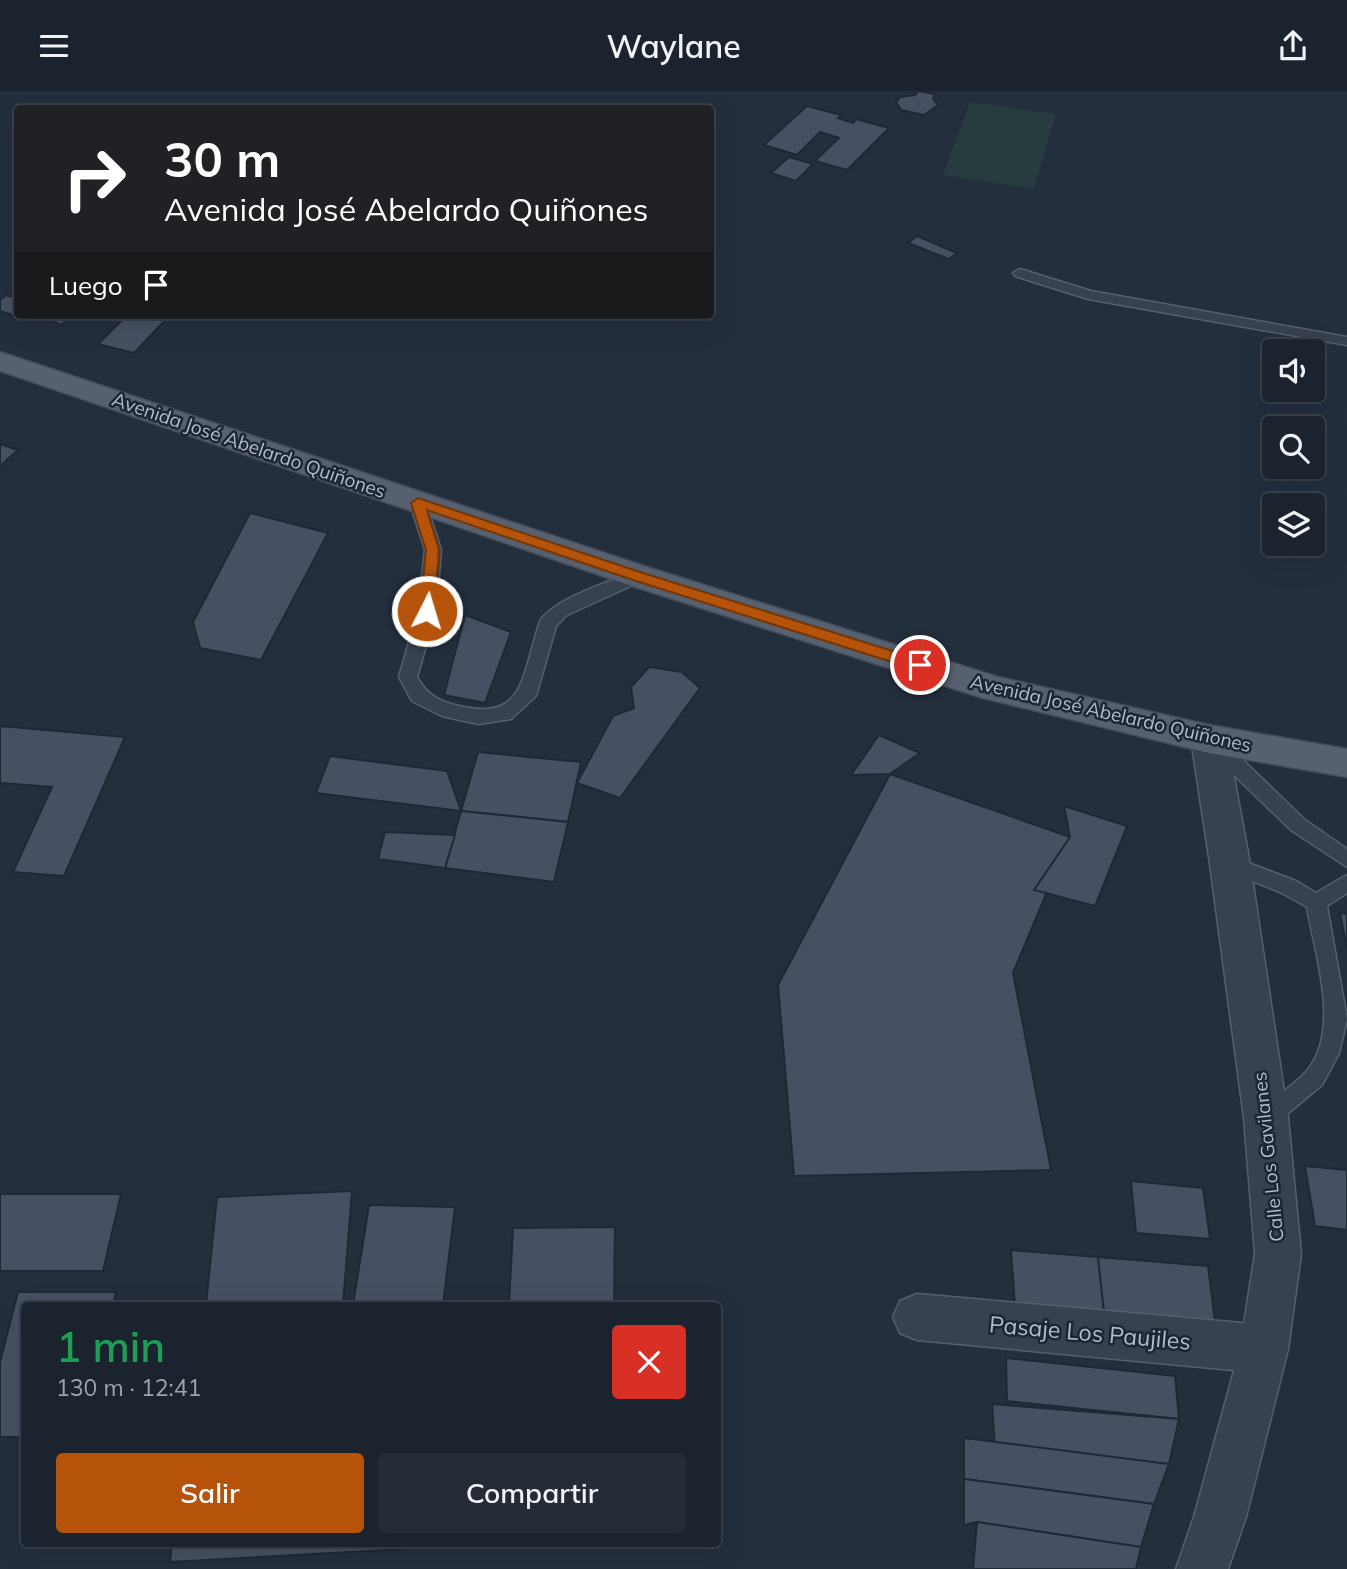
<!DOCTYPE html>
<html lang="es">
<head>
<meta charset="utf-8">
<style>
  :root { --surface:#1b232e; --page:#242b36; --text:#f1f3f6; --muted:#a0a4aa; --line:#39404a; --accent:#b45309 }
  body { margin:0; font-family:Mulish,sans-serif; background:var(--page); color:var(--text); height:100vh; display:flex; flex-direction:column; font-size:26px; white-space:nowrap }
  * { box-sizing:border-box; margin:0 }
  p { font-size:23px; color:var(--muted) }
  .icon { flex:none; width:38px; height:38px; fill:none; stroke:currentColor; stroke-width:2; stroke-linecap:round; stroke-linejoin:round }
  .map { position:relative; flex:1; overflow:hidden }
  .side { position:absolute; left:21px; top:1211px; width:700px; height:245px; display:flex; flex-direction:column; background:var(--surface); border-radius:7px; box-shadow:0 7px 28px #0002,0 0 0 2px var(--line) }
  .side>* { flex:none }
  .hud { position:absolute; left:14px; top:14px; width:700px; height:214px; border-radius:7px; box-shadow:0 7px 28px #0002,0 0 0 2px var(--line); background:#202124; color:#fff; overflow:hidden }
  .fabs { position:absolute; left:1262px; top:248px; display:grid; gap:14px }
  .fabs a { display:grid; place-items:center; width:63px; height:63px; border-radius:7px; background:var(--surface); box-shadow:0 7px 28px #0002,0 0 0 2px var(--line); font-size:35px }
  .pin { position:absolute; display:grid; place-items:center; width:60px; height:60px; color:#fff; margin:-30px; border:4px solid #fff; border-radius:50%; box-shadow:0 2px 7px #0007 }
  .me { position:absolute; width:77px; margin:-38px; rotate:5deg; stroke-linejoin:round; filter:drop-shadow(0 0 5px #0008) }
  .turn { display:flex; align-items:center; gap:24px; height:147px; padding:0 35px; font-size:32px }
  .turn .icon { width:91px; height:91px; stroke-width:2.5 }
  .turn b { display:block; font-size:49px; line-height:60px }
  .then { display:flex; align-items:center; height:66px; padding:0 35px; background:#0003; gap:14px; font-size:26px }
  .round { display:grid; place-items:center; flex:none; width:74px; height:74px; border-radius:7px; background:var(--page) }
  .overview { display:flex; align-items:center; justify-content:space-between; height:119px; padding:0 35px }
  h1 { font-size:42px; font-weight:600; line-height:52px; color:#1e9e55 }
  .cta { display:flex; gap:14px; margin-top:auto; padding:14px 35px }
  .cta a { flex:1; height:80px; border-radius:7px; background:var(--accent); color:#fff; font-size:28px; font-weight:600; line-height:80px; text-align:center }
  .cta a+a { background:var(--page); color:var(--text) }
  header { display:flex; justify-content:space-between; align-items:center; height:91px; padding:0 35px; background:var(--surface); font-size:32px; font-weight:600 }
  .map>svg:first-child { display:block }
  .green { fill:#263c3f }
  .building { fill:#455162; stroke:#1f2835; stroke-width:2 }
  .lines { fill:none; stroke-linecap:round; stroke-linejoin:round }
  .service-casing { stroke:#565f6c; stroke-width:3 }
  .minor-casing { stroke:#565f6c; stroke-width:3 }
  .tertiary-casing { stroke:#565f6c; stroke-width:3 }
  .primary-casing { stroke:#414a57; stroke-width:3 }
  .service { fill:#38414e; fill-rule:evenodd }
  .minor { fill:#38414e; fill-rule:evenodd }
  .tertiary { fill:#38414e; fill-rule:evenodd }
  .primary { fill:#56606e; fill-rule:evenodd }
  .route { fill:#b45309; stroke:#753606; stroke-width:2 }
  .labels { text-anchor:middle; stroke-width:5; stroke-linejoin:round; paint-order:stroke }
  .street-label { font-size:19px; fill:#b4bcc9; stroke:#1d2633 }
  .near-street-label { font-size:23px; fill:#b4bcc9; stroke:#1d2633 }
</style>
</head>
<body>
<header><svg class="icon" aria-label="menu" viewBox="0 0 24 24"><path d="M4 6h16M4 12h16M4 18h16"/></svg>Waylane<svg class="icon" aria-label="share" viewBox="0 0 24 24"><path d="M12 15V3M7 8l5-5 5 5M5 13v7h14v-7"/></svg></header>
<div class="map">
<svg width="1347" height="1478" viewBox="0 0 1347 1478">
  <rect width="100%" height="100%" fill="#242f3e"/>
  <!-- green -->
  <path class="green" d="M 970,11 L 1056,23 L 1034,98 L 943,84 Z"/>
  <!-- building -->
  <g class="building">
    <path d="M 918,0 L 935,3 L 933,8 L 938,14 L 924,24 L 901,19 L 896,11 L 900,6 L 915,4 Z"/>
    <path d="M 807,15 L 841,24 L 838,27 L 853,32 L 856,28 L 889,37 L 847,79 L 815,70 L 839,47 L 820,41 L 797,64 L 764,54 Z"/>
    <path d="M 789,66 L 813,73 L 796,90 L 771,82 Z"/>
    <path d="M 917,145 L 957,162 L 949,168 L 908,152 Z"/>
    <path d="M 6,204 L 18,207 L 18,224 L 24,224 L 21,227 L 0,220 L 0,209 Z"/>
    <path d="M 35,224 L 70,224 L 62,234 Z"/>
    <path d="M 127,224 L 170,224 L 134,262 L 98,253 Z"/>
    <path d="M 0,353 L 18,359 L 0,375 Z"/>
    <path d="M 250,422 L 328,442 L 261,569 L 200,557 L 193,531 Z"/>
    <path d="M 465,524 L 511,541 L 485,612 L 444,604 Z"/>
    <path d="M 649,576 L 682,581 L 700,597 L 620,707 L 577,692 L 613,625 L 634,617 L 631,596 Z"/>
    <path d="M 0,635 L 125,646 L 64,785 L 13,781 L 52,696 L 0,692 Z"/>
    <path d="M 879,644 L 920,662 L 890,683 L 851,684 Z"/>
    <path d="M 478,661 L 581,671 L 568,731 L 461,720 Z"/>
    <path d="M 330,665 L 447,680 L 461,720 L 316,702 Z"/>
    <path d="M 890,683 L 1070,746 L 1013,882 L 1051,1079 L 794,1085 L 778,894 Z"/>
    <path d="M 1064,715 L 1127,735 L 1095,815 L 1034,799 L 1070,746 Z"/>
    <path d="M 461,720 L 568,731 L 554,791 L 445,777 Z"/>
    <path d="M 385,741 L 455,744 L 445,777 L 378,768 Z"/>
    <path d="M 1340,822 L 1347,823 L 1347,858 Z"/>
    <path d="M 1305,1075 L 1347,1079 L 1347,1139 L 1315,1135 Z"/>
    <path d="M 1131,1090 L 1203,1097 L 1210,1148 L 1136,1142 Z"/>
    <path d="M 352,1100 L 343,1214 L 206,1214 L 217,1106 Z"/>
    <path d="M 0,1103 L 121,1103 L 103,1180 L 0,1180 Z"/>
    <path d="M 369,1114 L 455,1116 L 443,1214 L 353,1214 Z"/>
    <path d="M 615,1136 L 614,1214 L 509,1214 L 513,1137 Z"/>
    <path d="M 1011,1159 L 1098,1166 L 1104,1221 L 1015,1215 Z"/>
    <path d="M 1098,1166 L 1208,1175 L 1215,1230 L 1104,1221 Z"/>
    <path d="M 18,1201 L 116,1201 L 113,1214 L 24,1214 L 24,1346 L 0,1346 L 0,1271 Z"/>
    <path d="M 1006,1267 L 1175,1285 L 1179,1328 L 1007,1310 Z"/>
    <path d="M 992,1313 L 1179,1328 L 1169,1373 L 995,1358 Z"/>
    <path d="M 964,1347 L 1169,1373 L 1154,1413 L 964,1388 Z"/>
    <path d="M 964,1388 L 1154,1413 L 1141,1456 L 977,1431 L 964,1434 Z"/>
    <path d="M 977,1431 L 1141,1456 L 1136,1478 L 973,1478 Z"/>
    <path d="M 172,1452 L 406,1452 L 405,1458 L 170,1471 Z"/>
  </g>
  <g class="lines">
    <!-- service casing -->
    <g class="service-casing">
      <g id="service">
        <path d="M 1020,178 L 1091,200 L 1347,246 L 1347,254 L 1088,208 L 1015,185 L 1013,182 Z"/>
        <path d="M 418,407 L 426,412 L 441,459 L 436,520 L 417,586 C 427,605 442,612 464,616 C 520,628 522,590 535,547 C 537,541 538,533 542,527 C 560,506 607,492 632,481 L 644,481 L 646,485 L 644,489 L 567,524 L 556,535 L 536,605 L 511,628 L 478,633 L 442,625 L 412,610 L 399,586 L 418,520 L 425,459 L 410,412 Z"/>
        <path d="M 1213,645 L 1220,647 L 1305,729 L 1347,758 L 1347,776 L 1291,739 L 1206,657 L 1204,652 L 1206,647 Z"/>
        <path d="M 1230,765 L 1296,790 L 1316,802 L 1347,784 L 1347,802 L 1327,815 L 1347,928 L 1339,962 L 1322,994 L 1275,1033 L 1267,1036 L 1259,1033 L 1256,1026 L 1259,1019 C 1274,1007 1293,995 1306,981 C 1342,940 1315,864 1307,816 L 1282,802 L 1223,778 L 1220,773 L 1223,768 Z"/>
      </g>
    </g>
    <!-- minor casing -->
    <g class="minor-casing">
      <path id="minor" d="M 917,1203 L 1264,1234 L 1281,1241 L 1288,1258 L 1281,1275 L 1264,1282 L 917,1249 L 900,1242 L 893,1226 L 900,1210 Z"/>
    </g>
    <!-- tertiary casing -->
    <g class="tertiary-casing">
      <path id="tertiary" d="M 1209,634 L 1222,638 L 1227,648 L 1250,773 L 1288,1027 L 1301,1163 L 1288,1258 L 1246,1426 L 1228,1478 L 1176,1478 L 1194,1426 L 1240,1258 L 1255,1163 L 1244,1027 L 1210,773 L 1191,648 L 1196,638 Z"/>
    </g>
    <!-- primary casing -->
    <g class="primary-casing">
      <path id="primary" d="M 0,261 L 650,477 L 998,586 L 1209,634 L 1347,658 L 1347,686 L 1209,662 L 983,607 L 626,493 L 0,280 Z"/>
    </g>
    <!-- service -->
    <use href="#service" class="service"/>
    <!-- minor -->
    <use href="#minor" class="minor"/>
    <!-- tertiary -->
    <use href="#tertiary" class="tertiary"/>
    <!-- primary -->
    <use href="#primary" class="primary"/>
  </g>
  <!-- route -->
  <path class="route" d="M 418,407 L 643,482 L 925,570 L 927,574 L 920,579 L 914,578 L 633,489 L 427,419 L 439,459 L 434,520 L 427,525 L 422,524 L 420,520 L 426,459 L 411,412 Z"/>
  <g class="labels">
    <!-- street labels -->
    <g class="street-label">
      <text transform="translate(249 354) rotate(19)" y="7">Avenida José Abelardo Quiñones</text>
      <text transform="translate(1111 622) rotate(13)" y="7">Avenida José Abelardo Quiñones</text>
      <text transform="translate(1268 1066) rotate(-96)" y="7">Calle Los Gavilanes</text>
    </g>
    <!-- near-street labels -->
    <g class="near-street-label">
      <text transform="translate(1090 1242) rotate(5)" y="8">Pasaje Los Paujiles</text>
    </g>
  </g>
</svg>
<div class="fabs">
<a><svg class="icon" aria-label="sound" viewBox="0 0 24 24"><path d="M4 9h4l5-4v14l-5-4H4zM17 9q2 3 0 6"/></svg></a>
<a><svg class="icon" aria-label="search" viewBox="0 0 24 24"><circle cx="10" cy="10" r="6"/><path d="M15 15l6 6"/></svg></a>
<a><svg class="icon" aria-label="layers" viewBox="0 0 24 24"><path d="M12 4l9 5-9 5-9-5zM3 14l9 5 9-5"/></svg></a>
</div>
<div class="pin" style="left:920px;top:574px;background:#d93025"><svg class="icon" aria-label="arrive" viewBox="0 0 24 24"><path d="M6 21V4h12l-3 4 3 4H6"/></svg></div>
<svg class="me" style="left:427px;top:520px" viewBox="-20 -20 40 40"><circle r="17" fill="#b45309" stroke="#fff" stroke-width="3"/><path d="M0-11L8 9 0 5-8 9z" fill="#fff"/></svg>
<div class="hud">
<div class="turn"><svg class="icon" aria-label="right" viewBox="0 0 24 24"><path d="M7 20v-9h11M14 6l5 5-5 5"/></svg><div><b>30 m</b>Avenida José Abelardo Quiñones</div></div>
<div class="then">Luego<svg class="icon" aria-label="arrive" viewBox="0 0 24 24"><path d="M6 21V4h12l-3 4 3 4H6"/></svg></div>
</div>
<section class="side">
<div class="overview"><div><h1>1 min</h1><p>130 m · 12:41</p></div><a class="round" style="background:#d93025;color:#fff"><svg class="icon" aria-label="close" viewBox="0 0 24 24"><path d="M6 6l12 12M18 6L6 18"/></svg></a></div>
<div class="cta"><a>Salir</a><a>Compartir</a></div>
</section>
</div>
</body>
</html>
